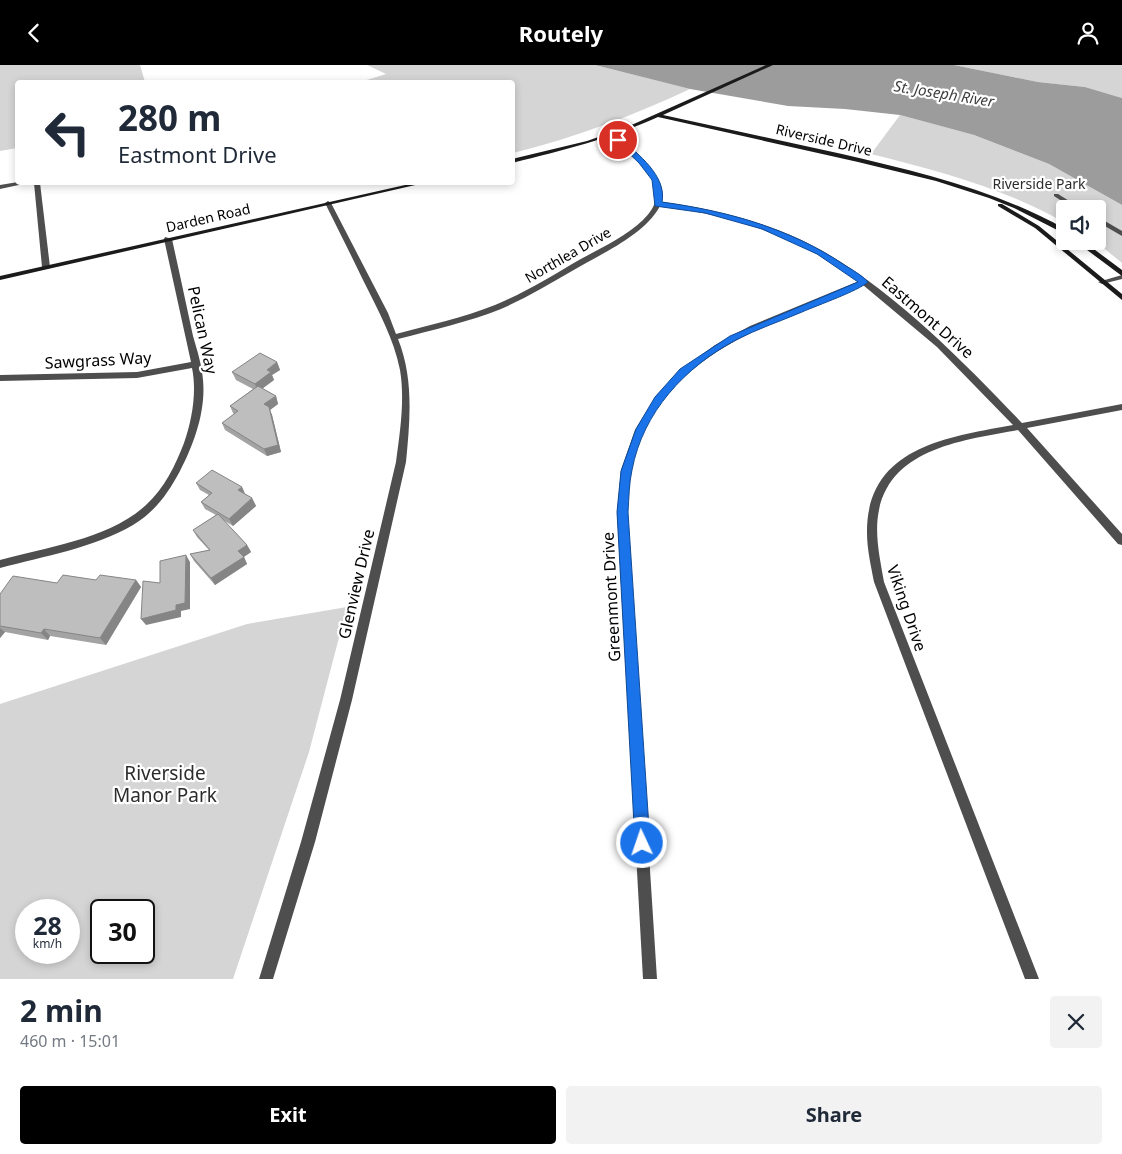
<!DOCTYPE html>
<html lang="en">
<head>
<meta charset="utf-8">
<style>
  :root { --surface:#fff; --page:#f2f2f3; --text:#1f2937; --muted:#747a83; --accent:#000 }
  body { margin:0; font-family:"Noto Sans",sans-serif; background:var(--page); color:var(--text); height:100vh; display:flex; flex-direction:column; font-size:19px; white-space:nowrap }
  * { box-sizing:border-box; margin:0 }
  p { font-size:16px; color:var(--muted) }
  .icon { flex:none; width:28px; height:28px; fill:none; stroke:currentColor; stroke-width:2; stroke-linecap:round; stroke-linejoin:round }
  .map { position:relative; height:914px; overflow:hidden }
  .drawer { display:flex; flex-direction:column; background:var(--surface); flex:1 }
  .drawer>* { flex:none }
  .hud { position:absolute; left:15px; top:15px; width:500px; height:105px; border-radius:5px; box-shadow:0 2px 8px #0003; background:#fff; color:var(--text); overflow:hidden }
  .controls { position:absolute; left:1056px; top:135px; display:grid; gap:10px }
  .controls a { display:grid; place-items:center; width:50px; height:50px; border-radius:5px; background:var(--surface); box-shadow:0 2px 8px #0003; font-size:25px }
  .speed { position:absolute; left:15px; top:834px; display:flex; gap:10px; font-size:25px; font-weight:700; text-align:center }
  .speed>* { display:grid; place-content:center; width:65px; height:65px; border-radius:50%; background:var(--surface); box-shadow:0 2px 8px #0003; line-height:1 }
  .speed small { font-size:12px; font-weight:400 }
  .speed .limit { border:2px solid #111; border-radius:8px; background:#fff; color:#111 }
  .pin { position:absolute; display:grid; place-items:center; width:42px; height:42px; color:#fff; margin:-21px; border:2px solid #fff; border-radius:50%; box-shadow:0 1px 5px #0007 }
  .me { position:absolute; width:55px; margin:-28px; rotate:357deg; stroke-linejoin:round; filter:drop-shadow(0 0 4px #0008) }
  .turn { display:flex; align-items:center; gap:18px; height:105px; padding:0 20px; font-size:22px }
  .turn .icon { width:65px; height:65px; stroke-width:2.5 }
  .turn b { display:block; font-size:35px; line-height:42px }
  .round { display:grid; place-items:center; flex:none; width:52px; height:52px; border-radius:5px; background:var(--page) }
  .overview { display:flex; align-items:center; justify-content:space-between; height:85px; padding:0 20px }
  h1 { font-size:30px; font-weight:700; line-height:38px }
  .button { display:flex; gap:10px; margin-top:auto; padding:10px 20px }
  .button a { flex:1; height:58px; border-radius:5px; background:var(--accent); color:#fff; font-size:20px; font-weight:700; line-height:58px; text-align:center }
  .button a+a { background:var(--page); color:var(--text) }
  header { display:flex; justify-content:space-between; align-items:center; height:65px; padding:0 20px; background:var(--accent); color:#fff; font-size:22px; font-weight:700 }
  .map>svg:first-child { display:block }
  .green { fill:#d5d5d5; fill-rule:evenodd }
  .water { fill:#9c9c9c }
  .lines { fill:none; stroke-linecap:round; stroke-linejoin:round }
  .lane { fill:#4e4e4e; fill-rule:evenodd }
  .street { fill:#4e4e4e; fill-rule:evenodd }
  .secondary { fill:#1b1b1b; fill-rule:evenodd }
  .wall { fill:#a3a3a3 }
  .shaded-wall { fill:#858585 }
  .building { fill:#bebebe; stroke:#858585 }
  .route { fill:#1a73e8; stroke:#114b97 }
  .labels { text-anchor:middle; stroke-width:4.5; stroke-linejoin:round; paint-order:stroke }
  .far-street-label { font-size:14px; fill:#000; stroke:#fff }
  .far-park-label { font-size:14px; fill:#2c2c2c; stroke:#fff }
  .far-water-label { font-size:15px; font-style:italic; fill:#3d3d3d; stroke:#fff }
  .street-label { font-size:16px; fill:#000; stroke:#fff }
  .near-park-label { font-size:19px; fill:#2c2c2c; stroke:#fff }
</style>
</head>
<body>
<header><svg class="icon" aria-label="back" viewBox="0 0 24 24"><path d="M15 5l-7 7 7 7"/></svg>Routely<svg class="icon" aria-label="person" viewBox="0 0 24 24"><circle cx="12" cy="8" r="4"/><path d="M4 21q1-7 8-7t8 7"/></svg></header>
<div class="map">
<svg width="1122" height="914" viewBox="0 0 1122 914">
  <rect width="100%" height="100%" fill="#fff"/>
  <!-- green -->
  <g class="green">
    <path d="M 0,0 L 140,0 L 145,17 L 18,18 L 17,83 L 0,86 Z"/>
    <path d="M 367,0 L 595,0 L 690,24 C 632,51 574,73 513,88 L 512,18 L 357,18 L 386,9 Z"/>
    <path d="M 954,0 L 1122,0 L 1122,33 L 1085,22 L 1038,17 Z"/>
    <path d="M 900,50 L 974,70 L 1049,99 L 1122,140 L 1122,198 L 1095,176 L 1098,176 L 1098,144 L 1065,144 L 1065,158 C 1004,123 939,106 871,89 Z"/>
    <path d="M 347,542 L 309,687 L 233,914 L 0,914 L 0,639 L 247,559 ZM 26,845 L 69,845 L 69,888 L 26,888 ZM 101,845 L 144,845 L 144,888 L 101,888 Z"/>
  </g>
  <!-- water -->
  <path class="water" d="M 595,0 L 954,0 L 1038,17 L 1085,22 L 1122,33 L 1122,140 L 1049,99 L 974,70 L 900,50 L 845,44 L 788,41 L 690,24 Z"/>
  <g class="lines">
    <!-- lane -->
    <g class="lane">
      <path d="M 1054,129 L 1058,129 L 1082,144 L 1074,144 L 1054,131 Z"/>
      <path d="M 1098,152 L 1122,166 L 1122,171 L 1098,157 Z"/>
      <path d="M 1122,210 L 1122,214 L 1102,219 L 1098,217 Z"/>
    </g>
    <!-- street -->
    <g class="street">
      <path d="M 608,69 C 623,68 654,105 660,118 C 663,125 663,131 662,137 C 708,143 754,154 797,173 C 879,210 960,293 1022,358 L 1122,339 L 1122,345 L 1027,363 L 1122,469 L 1122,480 L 1118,479 L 1018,365 C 966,375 892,382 879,445 C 874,468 880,494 884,517 L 1039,914 L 1025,914 L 874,517 C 871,501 867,484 867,468 C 866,382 948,372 1013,360 L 937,282 L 863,220 C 787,251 681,284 644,366 C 631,393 630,418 627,447 L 657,914 L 643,914 L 617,447 L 621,405 L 635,365 L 657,330 L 684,303 L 715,280 L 750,261 L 859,216 C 800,172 733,150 660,141 C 644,171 600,189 572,206 C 549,219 526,233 501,244 C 468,257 433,265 398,274 C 414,314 410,355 406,397 L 352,635 L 315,777 L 273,914 L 259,914 L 301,777 L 340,635 L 396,397 C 400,367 405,335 400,305 C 394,274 378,245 364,217 C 351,190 338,164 325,138 L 328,136 L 331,138 L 388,248 L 396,269 C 429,260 463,253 495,240 C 524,228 552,211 579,195 C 601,183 625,172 643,155 C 650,148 655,141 656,132 C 658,108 625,83 608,71 Z"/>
      <path d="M 18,117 L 28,118 L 0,124 L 0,120 Z"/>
      <path d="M 34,118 L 40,118 L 50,202 L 46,204 L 42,202 Z"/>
      <path d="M 165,172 L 172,174 C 179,206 186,238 193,271 C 197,285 202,300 203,315 C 206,346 194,379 180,406 C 168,428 156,446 133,460 C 93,483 45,491 0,503 L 0,495 C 47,482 109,474 146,440 C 164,424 176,399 184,378 C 192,355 197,327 192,303 L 137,313 L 0,316 L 0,310 L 137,307 L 191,297 L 164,174 Z"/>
    </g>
    <!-- secondary -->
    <g class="secondary">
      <path d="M 766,0 L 773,0 L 663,50 C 723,63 782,76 842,89 C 919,107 996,125 1065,164 L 1065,169 L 1014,143 L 989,133 L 936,116 L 858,97 L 658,52 C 609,74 564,85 512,98 L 512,94 L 587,76 L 627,62 Z"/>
      <path d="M 414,118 L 424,118 L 0,215 L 0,211 Z"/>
      <path d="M 998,139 L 1002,139 L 1039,161 L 1122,229 L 1122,235 L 1035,163 L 998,141 Z"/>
      <path d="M 1075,176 L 1083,176 L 1122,205 L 1122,211 Z"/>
    </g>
  </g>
  <!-- wall -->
  <g class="wall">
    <path d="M 277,297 L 280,305 L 272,310 L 274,315 L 262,323 L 276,331 L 278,339 L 270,345 L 272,350 L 281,387 L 267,391 L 225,365 L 222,358 L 234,349 L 233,348 L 230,341 L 253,324 L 236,315 L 232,307 Z"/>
    <path d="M 196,418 L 242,422 L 245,429 L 252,433 L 256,441 L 233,461 L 223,455 L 247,480 L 251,487 L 244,492 L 247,499 L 215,520 L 194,496 L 190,489 L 209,485 L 197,472 L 193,465 L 216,450 L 205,444 L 201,437 L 209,430 L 200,425 Z"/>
    <path d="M 96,515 L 136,515 L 141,522 L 106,580 L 50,571 L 48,575 L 5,567 L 0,573 L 0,529 Z"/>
  </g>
  <!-- shaded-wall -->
  <g class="shaded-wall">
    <path d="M 277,297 L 280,305 L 272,310 L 274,315 L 258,327 L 255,319 L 267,305 Z"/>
    <path d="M 276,331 L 278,339 L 270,345 L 272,350 L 281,387 L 267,391 L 264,384 L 264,339 Z"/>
    <path d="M 242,422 L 245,429 L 238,425 Z"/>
    <path d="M 252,433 L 256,441 L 233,461 L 229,454 Z"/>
    <path d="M 247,480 L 251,487 L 242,493 L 238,486 Z"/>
    <path d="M 186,490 L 190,497 L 190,544 L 181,546 L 181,552 L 146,560 L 141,554 L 176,540 Z"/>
    <path d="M 244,492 L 247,499 L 215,520 L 211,513 Z"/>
    <path d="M 136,515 L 141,522 L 106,580 L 100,573 Z"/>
    <path d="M 0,563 L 5,567 L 0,573 Z"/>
    <path d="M 44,564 L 50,571 L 48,575 L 41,568 Z"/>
  </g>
  <!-- building -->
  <g class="building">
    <path d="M 260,288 L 277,297 L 267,305 L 271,307 L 255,319 L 232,307 Z"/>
    <path d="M 258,321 L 276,331 L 264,339 L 269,342 L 278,380 L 264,384 L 222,358 L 238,346 L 230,341 Z"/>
    <path d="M 212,405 L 242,422 L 238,425 L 252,433 L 229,454 L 201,437 L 212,428 L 196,418 Z"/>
    <path d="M 218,449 L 247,480 L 238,486 L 244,492 L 211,513 L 190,489 L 210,485 L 193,465 Z"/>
    <path d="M 186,490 L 185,538 L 176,540 L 176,545 L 141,554 L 143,516 L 160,518 L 160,496 Z"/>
    <path d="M 63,510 L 96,515 L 100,510 L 136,515 L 100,573 L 44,564 L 41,568 L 0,561 L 0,529 L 13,511 L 57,518 Z"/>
  </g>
  <!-- route -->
  <path class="route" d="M 616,74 L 621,74 C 638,89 667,111 662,137 C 727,146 789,163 843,199 C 852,205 862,210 868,217 C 858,226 818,240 802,247 C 781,256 757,264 736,275 C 685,302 643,347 632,405 C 629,418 629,433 628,447 L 650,778 L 647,783 L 642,785 L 637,783 L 635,778 L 617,447 L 621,406 L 636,364 L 655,332 L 680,304 L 730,271 L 858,217 L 817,189 L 762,164 L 705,148 L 655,141 L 652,115 L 639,98 L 616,76 Z"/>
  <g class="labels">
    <!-- far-street labels -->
    <g class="far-street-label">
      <text transform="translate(824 75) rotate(13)" y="5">Riverside Drive</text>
      <text transform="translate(208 153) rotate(-13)" y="5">Darden Road</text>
      <text transform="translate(568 190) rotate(-30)" y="5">Northlea Drive</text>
    </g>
    <!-- far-park labels -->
    <g class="far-park-label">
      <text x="1039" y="124">Riverside Park</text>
    </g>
    <!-- far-water labels -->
    <g class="far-water-label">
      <text transform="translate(944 29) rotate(9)" y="5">St. Joseph River</text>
    </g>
    <!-- street labels -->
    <g class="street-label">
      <text transform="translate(928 252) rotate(41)" y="6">Eastmont Drive</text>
      <text transform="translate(203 265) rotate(78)" y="6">Pelican Way</text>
      <text transform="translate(98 295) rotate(-3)" y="6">Sawgrass Way</text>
      <text transform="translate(356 519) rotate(-77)" y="6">Glenview Drive</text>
      <text transform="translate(611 532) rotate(-93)" y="6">Greenmont Drive</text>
      <text transform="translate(907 543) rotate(71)" y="6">Viking Drive</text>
    </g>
    <!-- near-park labels -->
    <g class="near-park-label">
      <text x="165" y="715">Riverside<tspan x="165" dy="22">Manor Park</tspan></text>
    </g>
  </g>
</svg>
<div class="controls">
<a><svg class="icon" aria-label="sound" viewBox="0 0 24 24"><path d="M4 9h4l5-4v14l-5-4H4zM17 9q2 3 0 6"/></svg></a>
</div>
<div class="speed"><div>28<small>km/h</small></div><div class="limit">30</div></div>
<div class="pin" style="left:618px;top:75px;background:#d93025"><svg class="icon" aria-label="arrive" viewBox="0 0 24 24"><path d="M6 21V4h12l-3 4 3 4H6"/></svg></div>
<svg class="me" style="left:642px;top:778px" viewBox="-20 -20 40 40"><circle r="17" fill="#1a73e8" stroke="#fff" stroke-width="3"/><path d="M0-11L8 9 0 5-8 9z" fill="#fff"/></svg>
<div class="hud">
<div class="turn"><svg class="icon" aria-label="left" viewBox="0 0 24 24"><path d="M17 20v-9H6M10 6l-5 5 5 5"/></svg><div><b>280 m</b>Eastmont Drive</div></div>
</div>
</div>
<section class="drawer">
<div class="overview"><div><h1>2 min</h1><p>460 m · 15:01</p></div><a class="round"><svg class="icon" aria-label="close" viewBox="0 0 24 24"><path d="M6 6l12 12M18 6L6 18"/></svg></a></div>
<div class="button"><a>Exit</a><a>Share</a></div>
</section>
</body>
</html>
